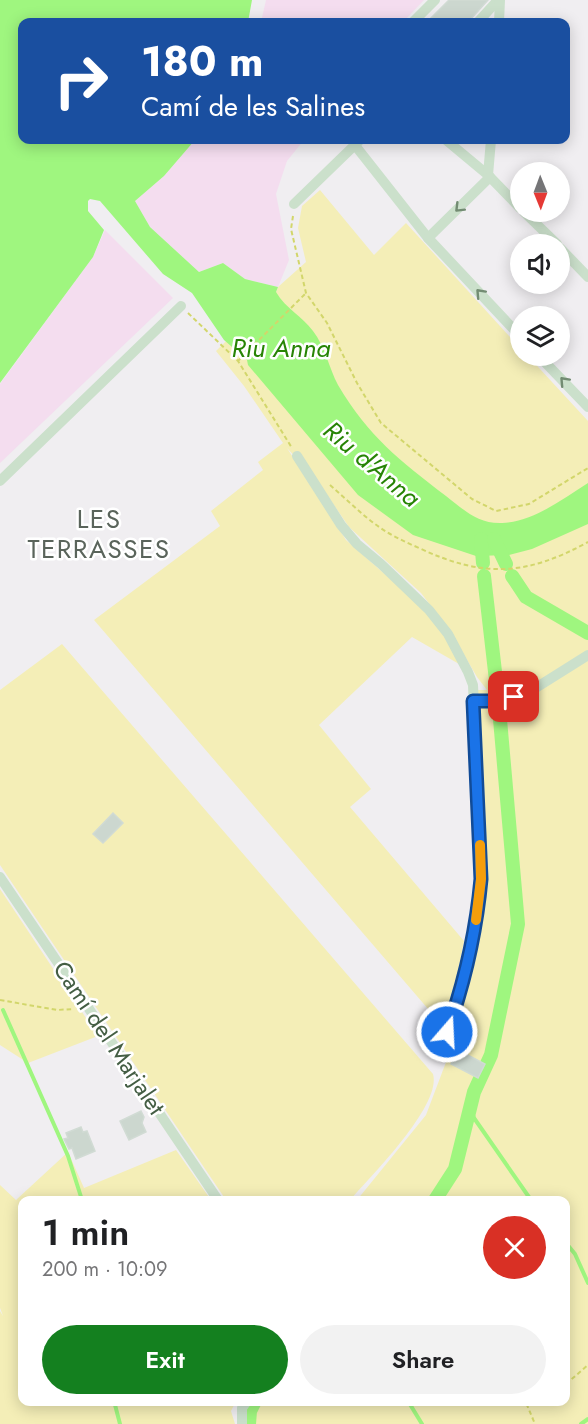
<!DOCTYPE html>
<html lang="en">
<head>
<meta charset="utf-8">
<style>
  :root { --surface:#fff; --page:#f2f2f2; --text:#202124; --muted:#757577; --accent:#14801f }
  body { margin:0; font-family:Jost,sans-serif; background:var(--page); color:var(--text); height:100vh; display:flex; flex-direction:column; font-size:22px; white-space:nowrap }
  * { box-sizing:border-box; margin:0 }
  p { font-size:20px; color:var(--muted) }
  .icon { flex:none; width:33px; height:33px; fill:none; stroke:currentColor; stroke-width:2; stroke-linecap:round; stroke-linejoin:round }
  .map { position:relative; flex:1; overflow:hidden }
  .sheet { position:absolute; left:18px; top:1196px; width:552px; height:210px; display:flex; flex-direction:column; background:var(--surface); border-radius:12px; box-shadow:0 3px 15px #0003 }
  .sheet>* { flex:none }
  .top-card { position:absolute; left:18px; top:18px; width:552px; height:126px; border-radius:12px; box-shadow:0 3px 15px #0003; background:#1a4fa0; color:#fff; overflow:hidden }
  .needle { width:39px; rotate:179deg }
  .buttons { position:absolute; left:510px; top:162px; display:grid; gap:12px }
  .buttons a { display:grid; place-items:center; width:60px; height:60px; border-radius:50%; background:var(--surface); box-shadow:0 3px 15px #0003; font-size:30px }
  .pin { position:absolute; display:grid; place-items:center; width:51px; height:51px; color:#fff; margin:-26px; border-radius:12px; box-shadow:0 3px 9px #0006 }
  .me { position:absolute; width:66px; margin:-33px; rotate:19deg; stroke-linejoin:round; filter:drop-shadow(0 0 4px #0008) }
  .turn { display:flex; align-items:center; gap:21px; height:126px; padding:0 24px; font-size:27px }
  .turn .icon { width:78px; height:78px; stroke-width:2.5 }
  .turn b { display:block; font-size:42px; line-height:51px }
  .round { display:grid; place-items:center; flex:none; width:63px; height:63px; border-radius:32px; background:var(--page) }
  .overview { display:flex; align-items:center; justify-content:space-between; height:102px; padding:0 24px }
  h1 { font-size:36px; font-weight:600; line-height:45px }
  .primary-button { display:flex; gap:12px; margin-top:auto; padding:12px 24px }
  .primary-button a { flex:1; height:69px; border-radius:36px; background:var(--accent); color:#fff; font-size:24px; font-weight:600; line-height:69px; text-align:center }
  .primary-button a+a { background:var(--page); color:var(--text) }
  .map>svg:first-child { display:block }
  .green { fill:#f4eeb7 }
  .sand { fill:#f4ddef }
  .water { fill:#9ff67f }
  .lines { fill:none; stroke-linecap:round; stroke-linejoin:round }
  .stream { stroke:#9ff67f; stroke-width:4 }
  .canal { stroke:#9ff67f; stroke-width:14 }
  .building { fill:#ccd7cf; stroke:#d1dbd4; stroke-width:1.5 }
  .path { stroke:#d2d66b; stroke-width:2; stroke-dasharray:4.5 3; stroke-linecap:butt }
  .street { stroke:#cbe0cb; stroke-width:10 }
  .oneway { stroke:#738c73 }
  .route-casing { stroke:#114b97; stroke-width:15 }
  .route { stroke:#1a73e8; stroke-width:10 }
  .slow { stroke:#f59e0b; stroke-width:10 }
  .labels { text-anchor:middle; stroke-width:5; stroke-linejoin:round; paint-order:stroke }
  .street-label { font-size:24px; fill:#445e44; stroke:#fff }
  .water-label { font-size:26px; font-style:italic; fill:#278405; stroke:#fff }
  .neighbourhood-label { font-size:26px; letter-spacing:1.5px; fill:#5a645b; stroke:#fff }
</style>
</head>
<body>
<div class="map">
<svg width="588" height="1424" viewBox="0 0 588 1424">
  <rect width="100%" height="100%" fill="#f0eef1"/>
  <!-- green -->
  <g class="green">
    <path d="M 320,190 L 374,255 L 406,223 L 520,348 L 520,356 L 528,356 L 588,421 L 588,1424 L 244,1424 L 248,1401 L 566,1401 L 566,1200 L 357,1200 L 426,1115 L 451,1049 L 480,906 L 476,690 L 487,690 L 477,677 L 450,631 L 421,593 L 349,527 L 318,482 L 287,448 L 346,540 L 428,612 L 445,633 L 459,664 L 412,637 L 319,725 L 371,789 L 350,807 L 464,941 L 447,1031 L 94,620 L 220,526 L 211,511 L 263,470 L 258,462 L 283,443 L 244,386 L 216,351 L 276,292 L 278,287 L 306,262 L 298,228 L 302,206 Z"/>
    <path d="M 62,644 L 433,1074 C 442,1105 371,1176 350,1200 L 226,1200 L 0,865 L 0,690 Z"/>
    <path d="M 0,889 L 98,1036 L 28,1063 L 0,1045 Z"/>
    <path d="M 176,1150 L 211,1200 L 22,1200 L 22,1401 L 236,1401 L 231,1411 L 235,1424 L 0,1424 L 0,1311 L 3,1316 L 0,1308 L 0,1185 L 16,1200 L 68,1152 L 84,1188 Z"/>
  </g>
  <!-- sand -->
  <g class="sand">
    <path d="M 266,0 L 424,0 L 403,22 L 261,22 Z"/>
    <path d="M 195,140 L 304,140 L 287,161 L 276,194 L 289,260 L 278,287 L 245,279 L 223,263 L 199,272 L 150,227 L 135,201 L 164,176 Z"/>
    <path d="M 105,230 L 173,298 L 0,463 L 0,384 L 93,257 Z"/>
  </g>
  <!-- water -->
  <path class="water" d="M 0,0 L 252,0 L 248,22 L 22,22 L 22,140 L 195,140 L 164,176 L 135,201 L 150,227 L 199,272 L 223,263 L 245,279 L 278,287 L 276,292 C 286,309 302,316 313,331 C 325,346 329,368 338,385 C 369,437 399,460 446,496 C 464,510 478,524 502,523 C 534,522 562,499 588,483 L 588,524 L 532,549 L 509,555 L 476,556 L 413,535 L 358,495 L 248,365 L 247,360 L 224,340 L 192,293 L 163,274 L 100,201 L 90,199 L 88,201 L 88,211 L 104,230 L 93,257 L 0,383 Z"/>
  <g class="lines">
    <!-- stream -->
    <g class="stream">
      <path d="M 3,1010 L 68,1156 L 82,1200"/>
      <path d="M 471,1109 L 474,1118 L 531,1200"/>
      <path d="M 566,1243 L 575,1254 L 588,1283"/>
      <path d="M 114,1401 L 120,1424"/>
      <path d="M 408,1401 L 422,1424"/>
      <path d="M 581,1424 L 588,1419"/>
    </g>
    <!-- canal -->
    <g class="canal">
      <path d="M 481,539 L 483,563"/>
      <path d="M 494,539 L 506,564"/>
      <path d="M 484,576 L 497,689"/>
      <path d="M 512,576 L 526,597 L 588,633"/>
      <path d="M 435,1200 L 455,1169 L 474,1092 L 491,1055 L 518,924 L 499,708"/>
      <path d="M 249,1424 L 250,1411 L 255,1401"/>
    </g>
  </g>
  <!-- building -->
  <g class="building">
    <path d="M 449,0 L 488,0 L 468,22 L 427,22 Z"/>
    <path d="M 113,813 L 123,823 L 103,843 L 93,834 Z"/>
    <path d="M 458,1050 L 485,1064 L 478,1078 L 451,1064 Z"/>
    <path d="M 141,1111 L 144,1117 L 142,1123 L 146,1132 L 129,1140 L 120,1121 Z"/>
    <path d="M 81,1127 L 83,1132 L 87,1131 L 95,1151 L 76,1159 L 72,1148 L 69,1149 L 64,1139 L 68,1138 L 66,1133 Z"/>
  </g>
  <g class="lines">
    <!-- path -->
    <g class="path">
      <path d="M 293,216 L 291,229 L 306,293 L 327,323 L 357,383 L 381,423 L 472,499 L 496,511 L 529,504 L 588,468"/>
      <path d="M 188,313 L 238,361 L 292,448"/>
      <path d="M 238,361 L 306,293"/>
      <path d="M 330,485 C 345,498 359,512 375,524 C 388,534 403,541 419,548 C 483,578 526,576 588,542"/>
      <path d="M 0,1000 L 57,1010 L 74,1009"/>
      <path d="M 566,1384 L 588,1365"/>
      <path d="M 535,1401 L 527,1405 L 535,1424"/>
    </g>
    <!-- street -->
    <g class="street">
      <path d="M 413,22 L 435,0"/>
      <path d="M 478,22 L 498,0"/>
      <path d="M 499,22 L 500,0"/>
      <path d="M 446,140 L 488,175 L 520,208"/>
      <path d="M 354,144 L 428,238 L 520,336"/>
      <path d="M 488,175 L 491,140"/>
      <path d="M 294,204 L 360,140"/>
      <path d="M 524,212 L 557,244"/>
      <path d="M 428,238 L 490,177"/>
      <path d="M 560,248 L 588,277"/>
      <path d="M 539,356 L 588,407"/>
      <path d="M 297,456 L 341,525 L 357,544 L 381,564 L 429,610 L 448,634 L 468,672 L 473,685 L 481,879 C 477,932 465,982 447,1032"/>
      <path d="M 0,481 L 181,306"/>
      <path d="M 473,701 L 503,701 L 526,694 L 588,655"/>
      <path d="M 0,877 L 218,1200"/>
      <path d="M 242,1424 L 242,1408 L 247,1401"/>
    </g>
  </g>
  <!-- one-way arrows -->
  <defs><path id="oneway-chevron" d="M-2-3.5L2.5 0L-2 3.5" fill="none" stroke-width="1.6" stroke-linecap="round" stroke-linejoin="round" transform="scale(1.5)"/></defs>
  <g class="oneway">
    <use href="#oneway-chevron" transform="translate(459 208) rotate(135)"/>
    <use href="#oneway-chevron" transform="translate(480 293) rotate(-133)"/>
    <use href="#oneway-chevron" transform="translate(564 381) rotate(-133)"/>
  </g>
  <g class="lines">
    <!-- route casing -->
    <g class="route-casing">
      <path id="route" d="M 447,1032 C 465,981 476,934 481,879 L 473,701 L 503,701 L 514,697"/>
    </g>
    <!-- route -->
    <use href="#route" class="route"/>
    <!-- slow -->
    <path class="slow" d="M 476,920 L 481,879 L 480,845"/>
  </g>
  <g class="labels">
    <!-- street labels -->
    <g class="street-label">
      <text transform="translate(109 1038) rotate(56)" y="8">Camí del Marjalet</text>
    </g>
    <!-- water labels -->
    <g class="water-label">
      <text x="281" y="357">Riu Anna</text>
      <text transform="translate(372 464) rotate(40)" y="9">Riu d'Anna</text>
    </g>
    <!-- neighbourhood labels -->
    <g class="neighbourhood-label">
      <text x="99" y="528">LES<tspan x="99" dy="30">TERRASSES</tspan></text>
    </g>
  </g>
</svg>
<div class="buttons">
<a><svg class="needle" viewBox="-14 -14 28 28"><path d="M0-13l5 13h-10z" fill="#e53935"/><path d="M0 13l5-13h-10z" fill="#757577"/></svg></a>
<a><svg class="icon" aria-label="sound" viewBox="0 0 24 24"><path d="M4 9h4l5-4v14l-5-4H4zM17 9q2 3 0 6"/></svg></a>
<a><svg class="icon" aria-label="layers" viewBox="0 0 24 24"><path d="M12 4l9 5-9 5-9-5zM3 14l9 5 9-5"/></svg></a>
</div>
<div class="pin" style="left:514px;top:697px;background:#d93025"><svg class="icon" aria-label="arrive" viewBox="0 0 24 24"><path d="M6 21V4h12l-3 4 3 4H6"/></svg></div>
<svg class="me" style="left:447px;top:1032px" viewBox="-20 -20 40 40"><circle r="17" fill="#1a73e8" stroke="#fff" stroke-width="3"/><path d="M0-11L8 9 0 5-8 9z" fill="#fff"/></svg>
<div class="top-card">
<div class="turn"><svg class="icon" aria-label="right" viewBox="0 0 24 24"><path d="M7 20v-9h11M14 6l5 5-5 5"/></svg><div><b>180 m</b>Camí de les Salines</div></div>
</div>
<section class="sheet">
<div class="overview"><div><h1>1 min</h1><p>200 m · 10:09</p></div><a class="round" style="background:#d93025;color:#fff"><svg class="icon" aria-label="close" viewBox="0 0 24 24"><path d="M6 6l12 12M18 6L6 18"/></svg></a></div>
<div class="primary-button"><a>Exit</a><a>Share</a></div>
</section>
</div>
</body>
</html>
